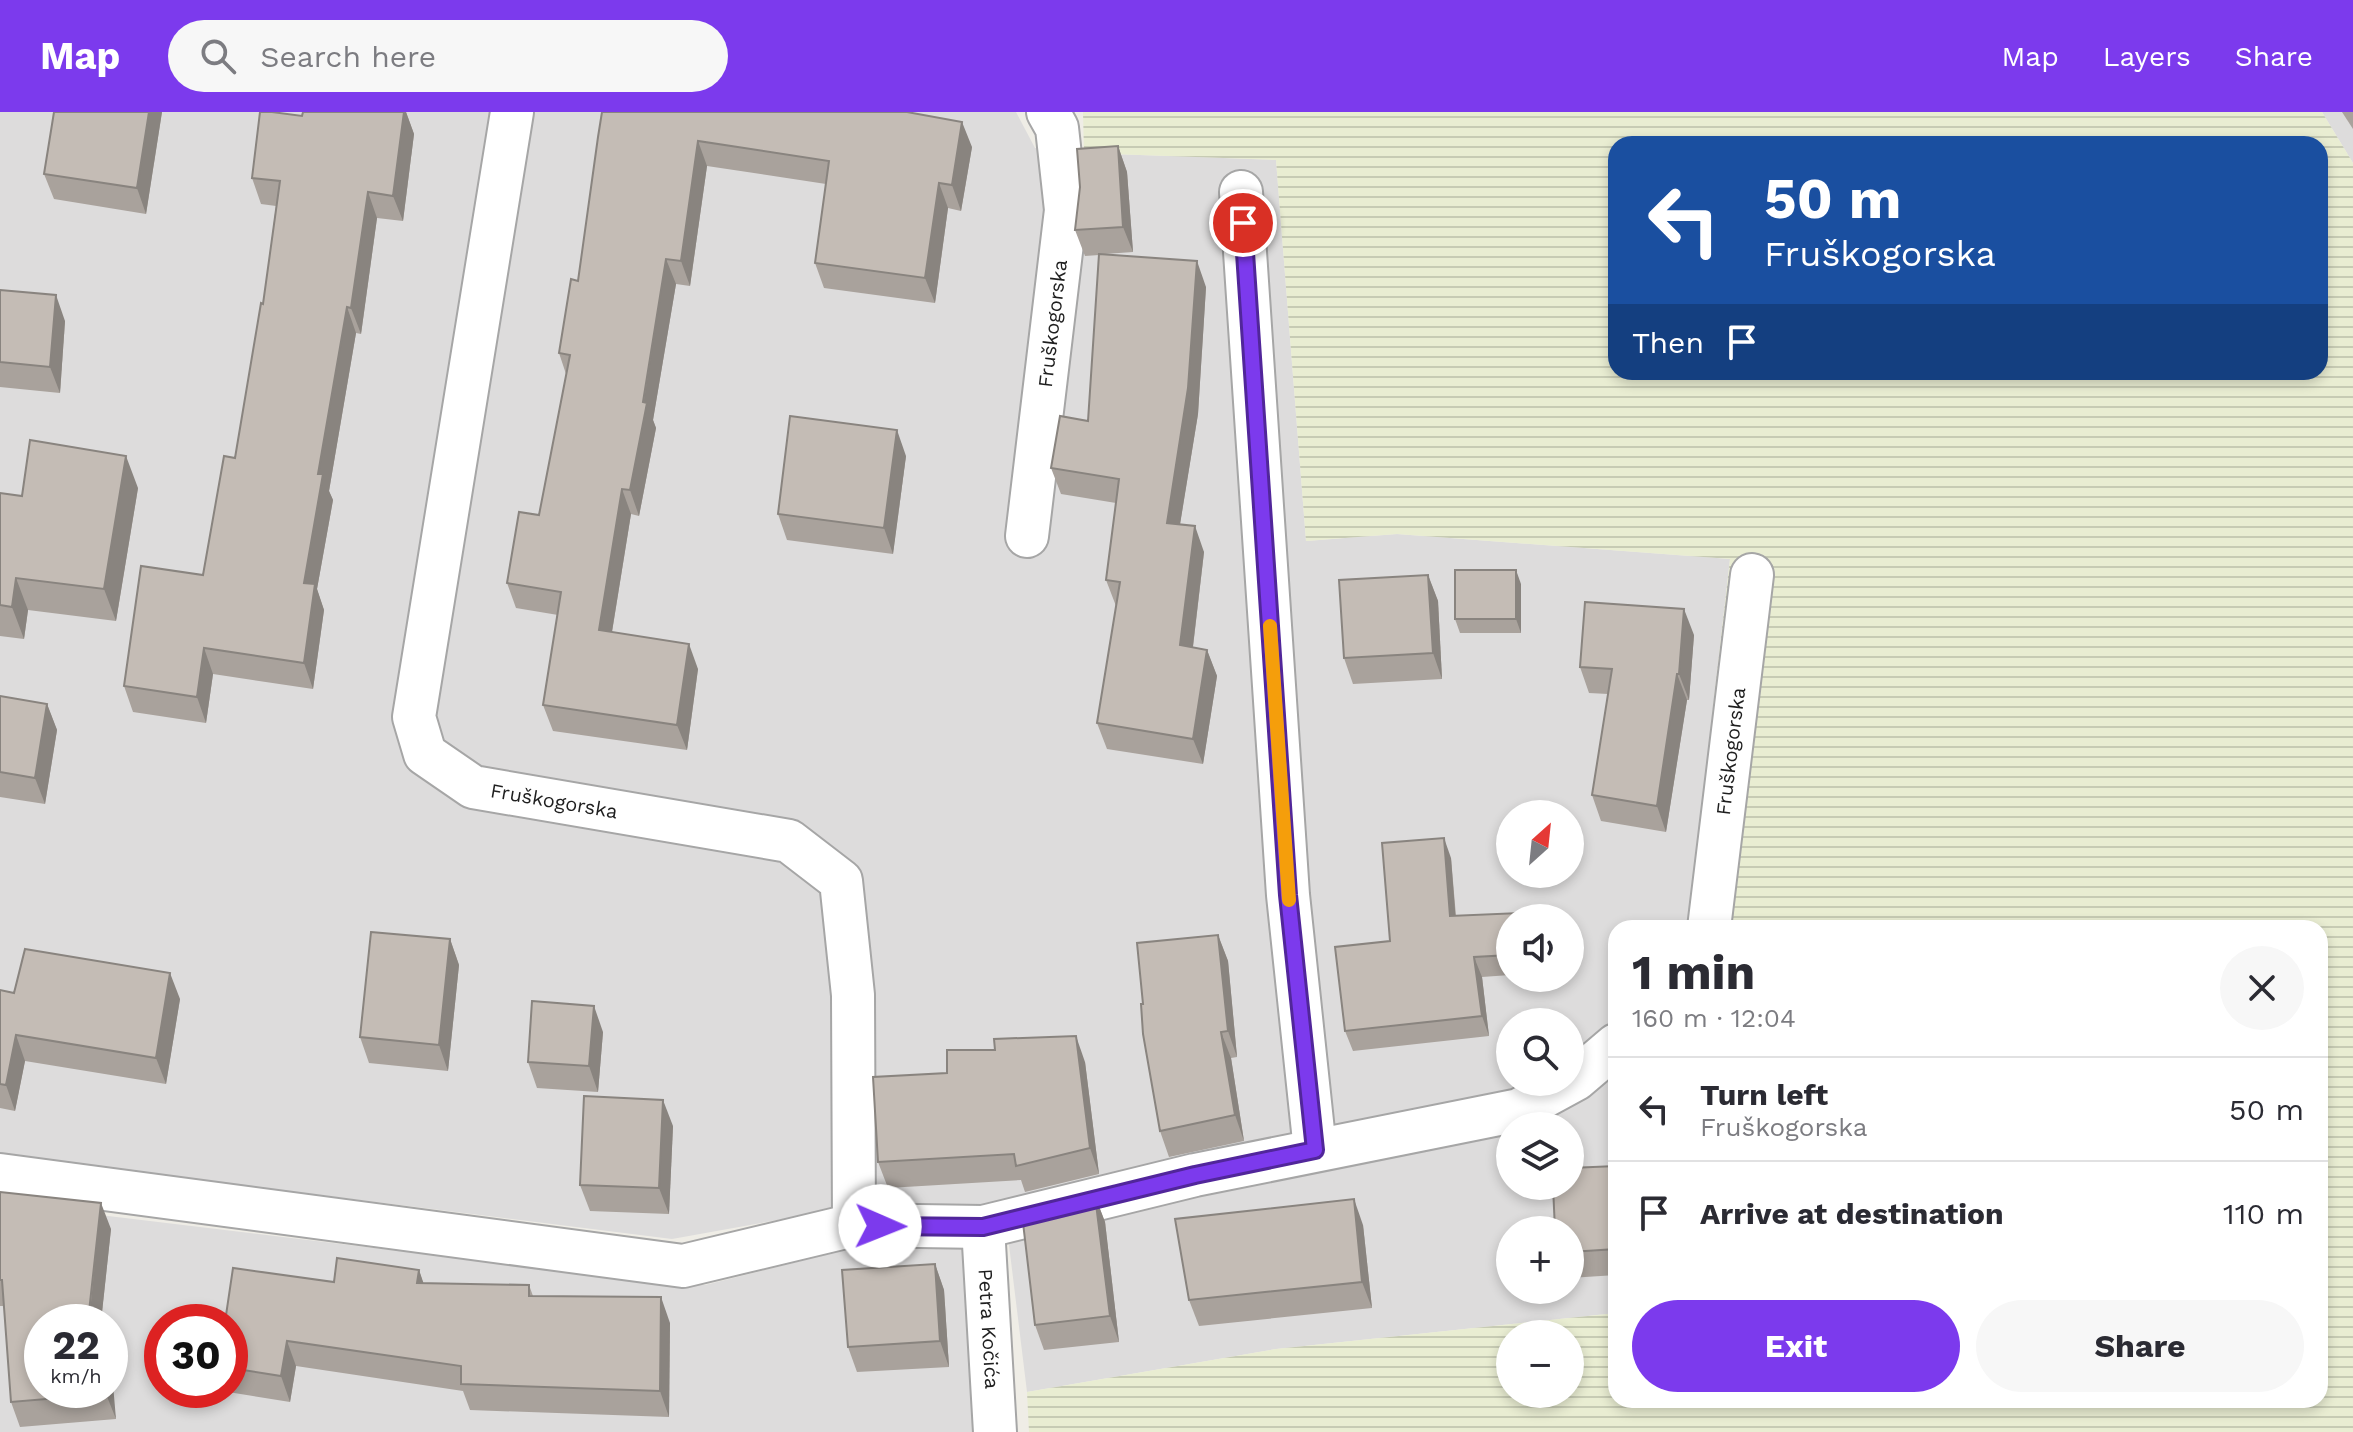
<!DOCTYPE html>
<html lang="en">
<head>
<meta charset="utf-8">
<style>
  :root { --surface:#fff; --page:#f7f7f7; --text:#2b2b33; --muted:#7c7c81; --line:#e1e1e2; --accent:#7c3aed }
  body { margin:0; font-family:"Work Sans",sans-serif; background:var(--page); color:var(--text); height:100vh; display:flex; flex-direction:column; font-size:30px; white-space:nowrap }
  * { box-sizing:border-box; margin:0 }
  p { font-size:26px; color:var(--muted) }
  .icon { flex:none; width:44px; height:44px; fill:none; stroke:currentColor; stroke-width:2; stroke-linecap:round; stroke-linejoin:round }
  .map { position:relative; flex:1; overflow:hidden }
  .details { position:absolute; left:1608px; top:808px; width:720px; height:488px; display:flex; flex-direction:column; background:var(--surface); border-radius:24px; box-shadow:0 4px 12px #0003 }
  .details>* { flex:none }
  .hud { position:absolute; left:1608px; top:24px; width:720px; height:244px; border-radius:24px; box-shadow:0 4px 12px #0003; background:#1a4fa0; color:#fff; overflow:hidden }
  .needle { width:52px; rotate:27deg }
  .fabs { position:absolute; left:1496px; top:688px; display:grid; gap:16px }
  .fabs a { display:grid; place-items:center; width:88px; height:88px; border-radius:50%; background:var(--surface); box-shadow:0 4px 12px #0003; font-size:40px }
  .speed { position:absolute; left:24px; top:1192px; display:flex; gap:16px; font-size:40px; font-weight:700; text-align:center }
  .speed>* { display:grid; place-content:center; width:104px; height:104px; border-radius:50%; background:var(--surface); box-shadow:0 4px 12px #0003; line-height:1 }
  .speed small { font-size:20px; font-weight:400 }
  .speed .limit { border:12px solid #d22; background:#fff; color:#111 }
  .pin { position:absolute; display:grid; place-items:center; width:68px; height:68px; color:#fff; margin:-34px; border:4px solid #fff; border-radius:50%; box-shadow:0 2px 8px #0007 }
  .me { position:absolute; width:88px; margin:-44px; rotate:91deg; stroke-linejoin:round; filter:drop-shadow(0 0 6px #0008) }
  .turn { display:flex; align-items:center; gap:28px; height:168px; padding:0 24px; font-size:36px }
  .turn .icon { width:104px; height:104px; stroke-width:2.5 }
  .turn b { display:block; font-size:56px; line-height:68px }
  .then { display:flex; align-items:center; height:76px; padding:0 24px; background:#0003; gap:16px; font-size:30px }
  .round { display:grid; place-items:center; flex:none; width:84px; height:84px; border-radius:42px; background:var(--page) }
  .summary { display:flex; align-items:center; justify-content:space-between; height:136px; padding:0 24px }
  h1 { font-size:48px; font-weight:700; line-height:60px }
  .action { display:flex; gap:16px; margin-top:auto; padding:16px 24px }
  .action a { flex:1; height:92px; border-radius:48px; background:var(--accent); color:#fff; font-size:32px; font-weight:700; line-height:92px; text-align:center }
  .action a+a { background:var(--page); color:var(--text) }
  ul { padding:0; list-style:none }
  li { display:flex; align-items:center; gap:24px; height:104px; padding:0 24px; border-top:2px solid var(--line) }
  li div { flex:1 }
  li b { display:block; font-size:30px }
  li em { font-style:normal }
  header { display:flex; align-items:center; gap:48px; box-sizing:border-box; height:112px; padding:0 40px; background:var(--accent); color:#fff }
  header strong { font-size:38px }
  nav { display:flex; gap:44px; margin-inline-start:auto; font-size:28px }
  .search { width:560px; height:72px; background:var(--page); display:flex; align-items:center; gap:20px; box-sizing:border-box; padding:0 28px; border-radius:44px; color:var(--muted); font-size:30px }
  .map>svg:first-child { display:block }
  .residential { fill:#dddcdc; fill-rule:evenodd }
  .farmland { fill:url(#farmland-rules); fill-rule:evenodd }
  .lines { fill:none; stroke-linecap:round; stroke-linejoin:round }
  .street-casing { stroke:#a6a6a6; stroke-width:46 }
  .street { stroke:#fff; stroke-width:42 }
  .wall { fill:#a9a29c }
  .shaded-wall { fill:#89847f }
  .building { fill:#c4bcb5; stroke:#89847f; stroke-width:2 }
  .route-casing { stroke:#51269a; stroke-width:20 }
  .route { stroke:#7c3aed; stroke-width:14 }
  .slow { stroke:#f59e0b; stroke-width:14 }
  .labels { text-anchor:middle; stroke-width:6; stroke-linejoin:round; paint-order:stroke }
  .street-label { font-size:20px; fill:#1f1f1f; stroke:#fff }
</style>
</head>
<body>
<header>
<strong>Map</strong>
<div class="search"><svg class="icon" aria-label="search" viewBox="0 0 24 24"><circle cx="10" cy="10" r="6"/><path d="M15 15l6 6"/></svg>Search here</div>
<nav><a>Map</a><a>Layers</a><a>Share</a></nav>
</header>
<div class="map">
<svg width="2353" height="1320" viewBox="0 0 2353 1320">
  <defs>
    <pattern id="farmland-rules" width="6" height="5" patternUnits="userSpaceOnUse" patternTransform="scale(2)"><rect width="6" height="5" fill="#e9edd2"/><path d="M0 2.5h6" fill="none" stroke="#c7cbb4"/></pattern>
  </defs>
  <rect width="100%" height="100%" fill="#efede6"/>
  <!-- residential -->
  <g class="residential">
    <path d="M 0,0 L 1016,0 L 1035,36 L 1084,41 L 1276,48 L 1306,429 L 1397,422 L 1730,447 L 1688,816 L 1616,816 L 1616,1201 L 1276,1237 L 1027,1280 L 1004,1092 L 827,1099 L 672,1127 L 0,1043 ZM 1510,702 L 1570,702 L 1570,762 L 1510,762 ZM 1510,806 L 1570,806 L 1570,866 L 1510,866 ZM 1510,910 L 1570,910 L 1570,970 L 1510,970 ZM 1510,1014 L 1570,1014 L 1570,1074 L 1510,1074 ZM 1510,1118 L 1570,1118 L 1570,1178 L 1510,1178 Z"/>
    <path d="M 2322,0 L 2353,0 L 2353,51 Z"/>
    <path d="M 0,1091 L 474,1148 L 705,1173 L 853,1136 L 964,1131 L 977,1320 L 0,1320 ZM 42,1210 L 110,1210 L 110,1278 L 42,1278 ZM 162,1210 L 230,1210 L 230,1278 L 162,1278 Z"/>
  </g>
  <!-- farmland -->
  <path class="farmland" d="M 1083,0 L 2322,0 L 2353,51 L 2353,1320 L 1029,1320 L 1027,1280 L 1276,1237 L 1616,1201 L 1616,1288 L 2320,1288 L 2320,816 L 1688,816 L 1730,447 L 1397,422 L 1306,429 L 1276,48 L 1084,41 ZM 1616,32 L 2320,32 L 2320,260 L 1616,260 ZM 1510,1222 L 1570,1222 L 1570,1282 L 1510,1282 Z"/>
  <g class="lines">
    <!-- street casing -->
    <g class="street-casing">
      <g id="street">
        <path id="s1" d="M 512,0 L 414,605 L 425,642 L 473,675 L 789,729 L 841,769 L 853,883 L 854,1113"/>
        <path d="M 1241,80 L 1288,783 L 1315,1038"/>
        <path id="s2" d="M 1027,424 L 1066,98 L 1057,16 L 1048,0"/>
        <path id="s3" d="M 1709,816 L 1752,463"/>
        <path d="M 0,1063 L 683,1154 L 854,1113 L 983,1115 L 1195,1063 L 1519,998 L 1576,967 L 1616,933"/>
        <path id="s4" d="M 983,1115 L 995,1320"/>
      </g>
    </g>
    <!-- street -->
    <use href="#street" class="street"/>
  </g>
  <!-- wall -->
  <g class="wall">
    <path d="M 54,0 L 162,0 L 146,102 L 54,87 L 44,62 Z"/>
    <path d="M 303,0 L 406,0 L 414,22 L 403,109 L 377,106 L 361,222 L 356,221 L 329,379 L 333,388 L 317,477 L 324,498 L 313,577 L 213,562 L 206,611 L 133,600 L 124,574 L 203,463 L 235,346 L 263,192 L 276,94 L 261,92 L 252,66 L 302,4 Z"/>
    <path d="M 2342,0 L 2353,0 L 2353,17 Z"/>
    <path d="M 598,25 L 972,35 L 961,99 L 948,96 L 935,191 L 824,176 L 815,151 L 826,72 L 707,54 L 690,174 L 676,172 L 653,308 L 656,316 L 639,404 L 631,402 L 612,520 L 698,557 L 687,638 L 553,619 L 543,593 L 558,503 L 516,496 L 507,471 L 539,403 L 566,262 L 559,241 L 578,169 Z"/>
    <path d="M 1118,34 L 1127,60 L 1133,140 L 1105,142 L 1206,175 L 1198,302 L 1180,412 L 1204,440 L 1193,535 L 1207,538 L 1217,564 L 1203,652 L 1107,637 L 1097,611 L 1116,494 L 1106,468 L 1116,391 L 1061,382 L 1051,356 L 1088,309 L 1099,143 L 1085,144 L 1075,118 Z"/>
    <path d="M 0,178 L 65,209 L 60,281 L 0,275 Z"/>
    <path d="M 906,344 L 893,442 L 787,428 L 778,402 Z"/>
    <path d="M 138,376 L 116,509 L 28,498 L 24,527 L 0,524 L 0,381 L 22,384 Z"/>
    <path d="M 1428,463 L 1438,489 L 1442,567 L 1353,572 L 1344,546 Z"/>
    <path d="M 1521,472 L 1521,521 L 1460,521 L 1455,507 Z"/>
    <path d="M 1694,523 L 1689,588 L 1687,588 L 1666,720 L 1601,709 L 1592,683 L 1608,582 L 1589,581 L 1580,555 Z"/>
    <path d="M 0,584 L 47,592 L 57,618 L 45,692 L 0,685 Z"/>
    <path d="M 1451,746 L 1456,804 L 1520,801 L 1521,806 L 1510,806 L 1510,863 L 1482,865 L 1489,924 L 1353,939 L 1345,919 L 1390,829 Z"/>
    <path d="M 1218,823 L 1228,849 L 1237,945 L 1231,946 L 1244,1029 L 1169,1045 L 1160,1019 L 1143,892 Z"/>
    <path d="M 450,827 L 459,853 L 448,959 L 369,951 L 360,925 Z"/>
    <path d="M 0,878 L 14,881 L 180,887 L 166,972 L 25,949 L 15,999 L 0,996 Z"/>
    <path d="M 603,920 L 598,980 L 537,976 L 528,950 Z"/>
    <path d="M 1085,950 L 1099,1062 L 1025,1080 L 1021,1068 L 888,1076 L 878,1050 L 947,961 Z"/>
    <path d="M 673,1014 L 669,1102 L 590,1099 L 580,1073 Z"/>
    <path d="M 1616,1054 L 1616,1163 L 1570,1166 L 1570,1118 Z"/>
    <path d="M 0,1080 L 111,1117 L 101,1209 L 110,1278 L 116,1307 L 20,1315 L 11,1290 L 4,1194 L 0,1194 Z"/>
    <path d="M 1095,1084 L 1105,1110 L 1119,1230 L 1044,1238 L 1035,1213 Z"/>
    <path d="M 1363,1113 L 1372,1196 L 1199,1214 L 1189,1188 Z"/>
    <path d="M 935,1152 L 944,1178 L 949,1255 L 857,1260 L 848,1235 Z"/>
    <path d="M 419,1158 L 423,1171 L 529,1173 L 533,1184 L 670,1211 L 669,1305 L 470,1298 L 463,1279 L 296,1254 L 290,1290 L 228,1280 L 227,1278 L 230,1278 L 230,1210 L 334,1170 Z"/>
  </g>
  <!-- shaded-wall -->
  <g class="shaded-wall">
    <path d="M 149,0 L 162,0 L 146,102 L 137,76 Z"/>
    <path d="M 404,0 L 406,0 L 414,22 L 403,109 L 393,84 Z"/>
    <path d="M 962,10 L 972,35 L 961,99 L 952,73 Z"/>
    <path d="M 698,29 L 707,54 L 690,174 L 681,149 Z"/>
    <path d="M 1118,34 L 1127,60 L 1133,140 L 1123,115 Z"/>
    <path d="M 939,71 L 948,96 L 935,191 L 925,166 Z"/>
    <path d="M 368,80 L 377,106 L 361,222 L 351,196 Z"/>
    <path d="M 666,147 L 676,172 L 653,308 L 656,316 L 639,404 L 630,378 Z"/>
    <path d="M 1197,149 L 1206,175 L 1198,302 L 1176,437 L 1167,411 Z"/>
    <path d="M 56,183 L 65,209 L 60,281 L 50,255 Z"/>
    <path d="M 347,195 L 356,221 L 329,379 L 333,388 L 317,477 L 324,498 L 313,577 L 304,551 L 304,471 L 318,362 Z"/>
    <path d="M 897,318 L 906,344 L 893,442 L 884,416 Z"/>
    <path d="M 126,344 L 138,376 L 116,509 L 104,477 Z"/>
    <path d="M 622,377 L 631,402 L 608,544 L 599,518 Z"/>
    <path d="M 1195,414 L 1204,440 L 1190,559 L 1180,533 Z"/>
    <path d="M 1516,458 L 1521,472 L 1521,521 L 1516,507 Z"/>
    <path d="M 1428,463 L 1438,489 L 1442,567 L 1433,541 Z"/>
    <path d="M 16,466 L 28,498 L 24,527 L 12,495 Z"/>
    <path d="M 1684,497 L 1694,523 L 1689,588 L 1679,562 Z"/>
    <path d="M 689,532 L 698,557 L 687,638 L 677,613 Z"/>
    <path d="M 204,536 L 213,562 L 206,611 L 197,585 Z"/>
    <path d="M 1207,538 L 1217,564 L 1203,652 L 1193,627 Z"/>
    <path d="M 1677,562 L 1687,588 L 1666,720 L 1657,694 Z"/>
    <path d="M 47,592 L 57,618 L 45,692 L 35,666 Z"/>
    <path d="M 1444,726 L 1451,746 L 1457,824 L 1450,804 Z"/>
    <path d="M 1218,823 L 1228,849 L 1237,945 L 1228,919 Z"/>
    <path d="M 450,827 L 459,853 L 448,959 L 439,933 Z"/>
    <path d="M 1474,845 L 1482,865 L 1489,924 L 1482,904 Z"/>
    <path d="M 170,861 L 180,887 L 166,972 L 156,946 Z"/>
    <path d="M 594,894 L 603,920 L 598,980 L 589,954 Z"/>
    <path d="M 1221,920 L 1231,946 L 1244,1029 L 1235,1003 Z"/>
    <path d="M 16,923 L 25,949 L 15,999 L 6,973 Z"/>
    <path d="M 1076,924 L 1085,950 L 1099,1062 L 1090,1036 Z"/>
    <path d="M 663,988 L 673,1014 L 669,1102 L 659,1076 Z"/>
    <path d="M 1095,1084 L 1105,1110 L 1119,1230 L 1110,1204 Z"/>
    <path d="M 1354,1087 L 1363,1113 L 1372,1196 L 1362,1170 Z"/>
    <path d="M 101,1091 L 111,1117 L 101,1210 L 89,1210 Z"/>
    <path d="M 935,1152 L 944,1178 L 949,1255 L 940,1229 Z"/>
    <path d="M 419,1158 L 428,1184 L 417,1171 Z"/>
    <path d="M 661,1185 L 670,1211 L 669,1305 L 660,1279 Z"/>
    <path d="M 287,1229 L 296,1254 L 290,1290 L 281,1264 Z"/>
    <path d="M 110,1238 L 116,1307 L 106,1282 L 106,1278 L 110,1278 Z"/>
  </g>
  <!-- building -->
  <g class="building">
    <path d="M 54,0 L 149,0 L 137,76 L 44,62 Z"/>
    <path d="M 260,0 L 272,0 L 302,4 L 303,0 L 404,0 L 393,84 L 368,80 L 351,196 L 347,195 L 318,362 L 323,362 L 304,471 L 315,472 L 304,551 L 204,536 L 197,585 L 124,574 L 141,454 L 203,463 L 224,344 L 235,346 L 261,191 L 263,192 L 280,69 L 252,66 Z"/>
    <path d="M 602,0 L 907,0 L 962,10 L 952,73 L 939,71 L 925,166 L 815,151 L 829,49 L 698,29 L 681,149 L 666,147 L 643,290 L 647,291 L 630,378 L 622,377 L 599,518 L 689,532 L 677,613 L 543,593 L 561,480 L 507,471 L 519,400 L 539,403 L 570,243 L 559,241 L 571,167 L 578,169 L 598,25 Z"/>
    <path d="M 1118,34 L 1123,115 L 1075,118 L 1080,75 L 1077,37 Z"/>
    <path d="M 1099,142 L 1197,149 L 1188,276 L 1167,411 L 1195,414 L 1180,533 L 1207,538 L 1193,627 L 1097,611 L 1120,470 L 1106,468 L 1119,367 L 1051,356 L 1060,304 L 1088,309 Z"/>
    <path d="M 0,178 L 56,183 L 50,255 L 0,250 Z"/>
    <path d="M 790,304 L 897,318 L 884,416 L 778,402 Z"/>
    <path d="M 30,328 L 126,344 L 104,477 L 16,466 L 12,495 L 0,493 L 0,381 L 22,384 Z"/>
    <rect x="1455" y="458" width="61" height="49"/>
    <path d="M 1428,463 L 1433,541 L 1344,546 L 1339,468 Z"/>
    <path d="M 1585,490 L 1684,497 L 1679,562 L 1677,562 L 1657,694 L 1592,683 L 1612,557 L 1580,555 Z"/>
    <path d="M 0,584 L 47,592 L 35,666 L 0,660 Z"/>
    <path d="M 1444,726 L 1450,804 L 1520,801 L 1520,806 L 1510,806 L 1510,843 L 1474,845 L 1482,904 L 1345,919 L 1335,835 L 1390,829 L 1382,731 Z"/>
    <path d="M 371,820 L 450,827 L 439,933 L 360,925 Z"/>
    <path d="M 1218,823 L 1228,919 L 1221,920 L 1235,1003 L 1160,1019 L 1143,922 L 1141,892 L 1143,892 L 1137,831 Z"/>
    <path d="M 25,837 L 170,861 L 156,946 L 16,923 L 6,973 L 0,972 L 0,878 L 14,881 Z"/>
    <path d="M 532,889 L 594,894 L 589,954 L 528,950 Z"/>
    <path d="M 1076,924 L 1090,1036 L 1016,1054 L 1014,1042 L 878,1050 L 873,965 L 947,961 L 947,938 L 995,938 L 994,927 Z"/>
    <path d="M 584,984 L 663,988 L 659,1076 L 580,1073 Z"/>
    <path d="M 1616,1054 L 1616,1137 L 1570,1140 L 1570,1118 L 1555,1118 L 1553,1074 L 1570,1074 L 1570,1056 Z"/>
    <path d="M 0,1080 L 101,1091 L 88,1209 L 100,1208 L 100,1210 L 42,1210 L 42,1278 L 106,1278 L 106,1282 L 11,1290 L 2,1168 L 0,1168 Z"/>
    <path d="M 1095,1084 L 1110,1204 L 1035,1213 L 1022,1102 Z"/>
    <path d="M 1354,1087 L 1362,1170 L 1189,1188 L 1175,1107 Z"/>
    <path d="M 337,1146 L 419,1158 L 417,1171 L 529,1173 L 529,1184 L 661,1185 L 660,1279 L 461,1272 L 461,1254 L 287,1229 L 281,1264 L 230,1256 L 230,1210 L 225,1210 L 233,1156 L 334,1170 Z"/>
    <path d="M 935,1152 L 940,1229 L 848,1235 L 842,1158 Z"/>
  </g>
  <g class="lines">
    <!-- route casing -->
    <g class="route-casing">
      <path id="route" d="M 880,1114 L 983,1115 L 1195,1063 L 1315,1038 L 1288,783 L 1243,111"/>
    </g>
    <!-- route -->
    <use href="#route" class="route"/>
    <!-- slow -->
    <path class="slow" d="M 1270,514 L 1289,788"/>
  </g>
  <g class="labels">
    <!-- street labels -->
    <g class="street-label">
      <text dy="7" stroke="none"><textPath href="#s2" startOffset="214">Fruškogorska</textPath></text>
      <text dy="7" stroke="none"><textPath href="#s3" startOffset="178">Fruškogorska</textPath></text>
      <text dy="7" stroke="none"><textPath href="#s1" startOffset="792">Fruškogorska</textPath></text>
      <text dy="7" stroke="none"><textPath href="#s4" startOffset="102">Petra Kočića</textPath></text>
    </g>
  </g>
</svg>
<div class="fabs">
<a><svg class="needle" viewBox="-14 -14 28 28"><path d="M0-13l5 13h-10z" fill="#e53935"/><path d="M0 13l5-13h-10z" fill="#7c7c81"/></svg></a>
<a><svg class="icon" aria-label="sound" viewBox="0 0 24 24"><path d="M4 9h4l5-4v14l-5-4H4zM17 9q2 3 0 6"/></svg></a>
<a><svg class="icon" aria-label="search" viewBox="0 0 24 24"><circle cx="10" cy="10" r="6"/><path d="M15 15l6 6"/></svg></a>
<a><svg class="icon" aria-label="layers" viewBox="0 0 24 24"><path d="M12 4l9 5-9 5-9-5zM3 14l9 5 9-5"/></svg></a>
<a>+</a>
<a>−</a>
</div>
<div class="speed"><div>22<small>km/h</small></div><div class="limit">30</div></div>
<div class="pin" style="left:1243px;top:111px;background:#d93025"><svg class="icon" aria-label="arrive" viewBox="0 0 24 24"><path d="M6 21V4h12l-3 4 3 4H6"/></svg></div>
<svg class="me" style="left:880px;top:1114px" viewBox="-20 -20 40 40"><circle r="19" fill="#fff"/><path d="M0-13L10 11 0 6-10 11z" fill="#7c3aed"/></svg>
<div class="hud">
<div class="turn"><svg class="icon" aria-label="left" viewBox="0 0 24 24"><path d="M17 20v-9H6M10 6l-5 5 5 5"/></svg><div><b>50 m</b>Fruškogorska</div></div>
<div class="then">Then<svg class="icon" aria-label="arrive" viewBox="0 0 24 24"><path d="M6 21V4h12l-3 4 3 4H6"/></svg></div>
</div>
<section class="details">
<div class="summary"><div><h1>1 min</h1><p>160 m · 12:04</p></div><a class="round"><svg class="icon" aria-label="close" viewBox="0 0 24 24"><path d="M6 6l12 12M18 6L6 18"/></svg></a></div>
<ul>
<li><svg class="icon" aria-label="left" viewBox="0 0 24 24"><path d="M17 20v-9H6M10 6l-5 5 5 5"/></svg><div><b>Turn left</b><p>Fruškogorska</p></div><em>50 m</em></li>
<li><svg class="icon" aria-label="arrive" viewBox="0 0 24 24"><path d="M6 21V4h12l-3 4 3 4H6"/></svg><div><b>Arrive at destination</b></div><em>110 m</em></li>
</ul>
<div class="action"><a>Exit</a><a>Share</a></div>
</section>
</div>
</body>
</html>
